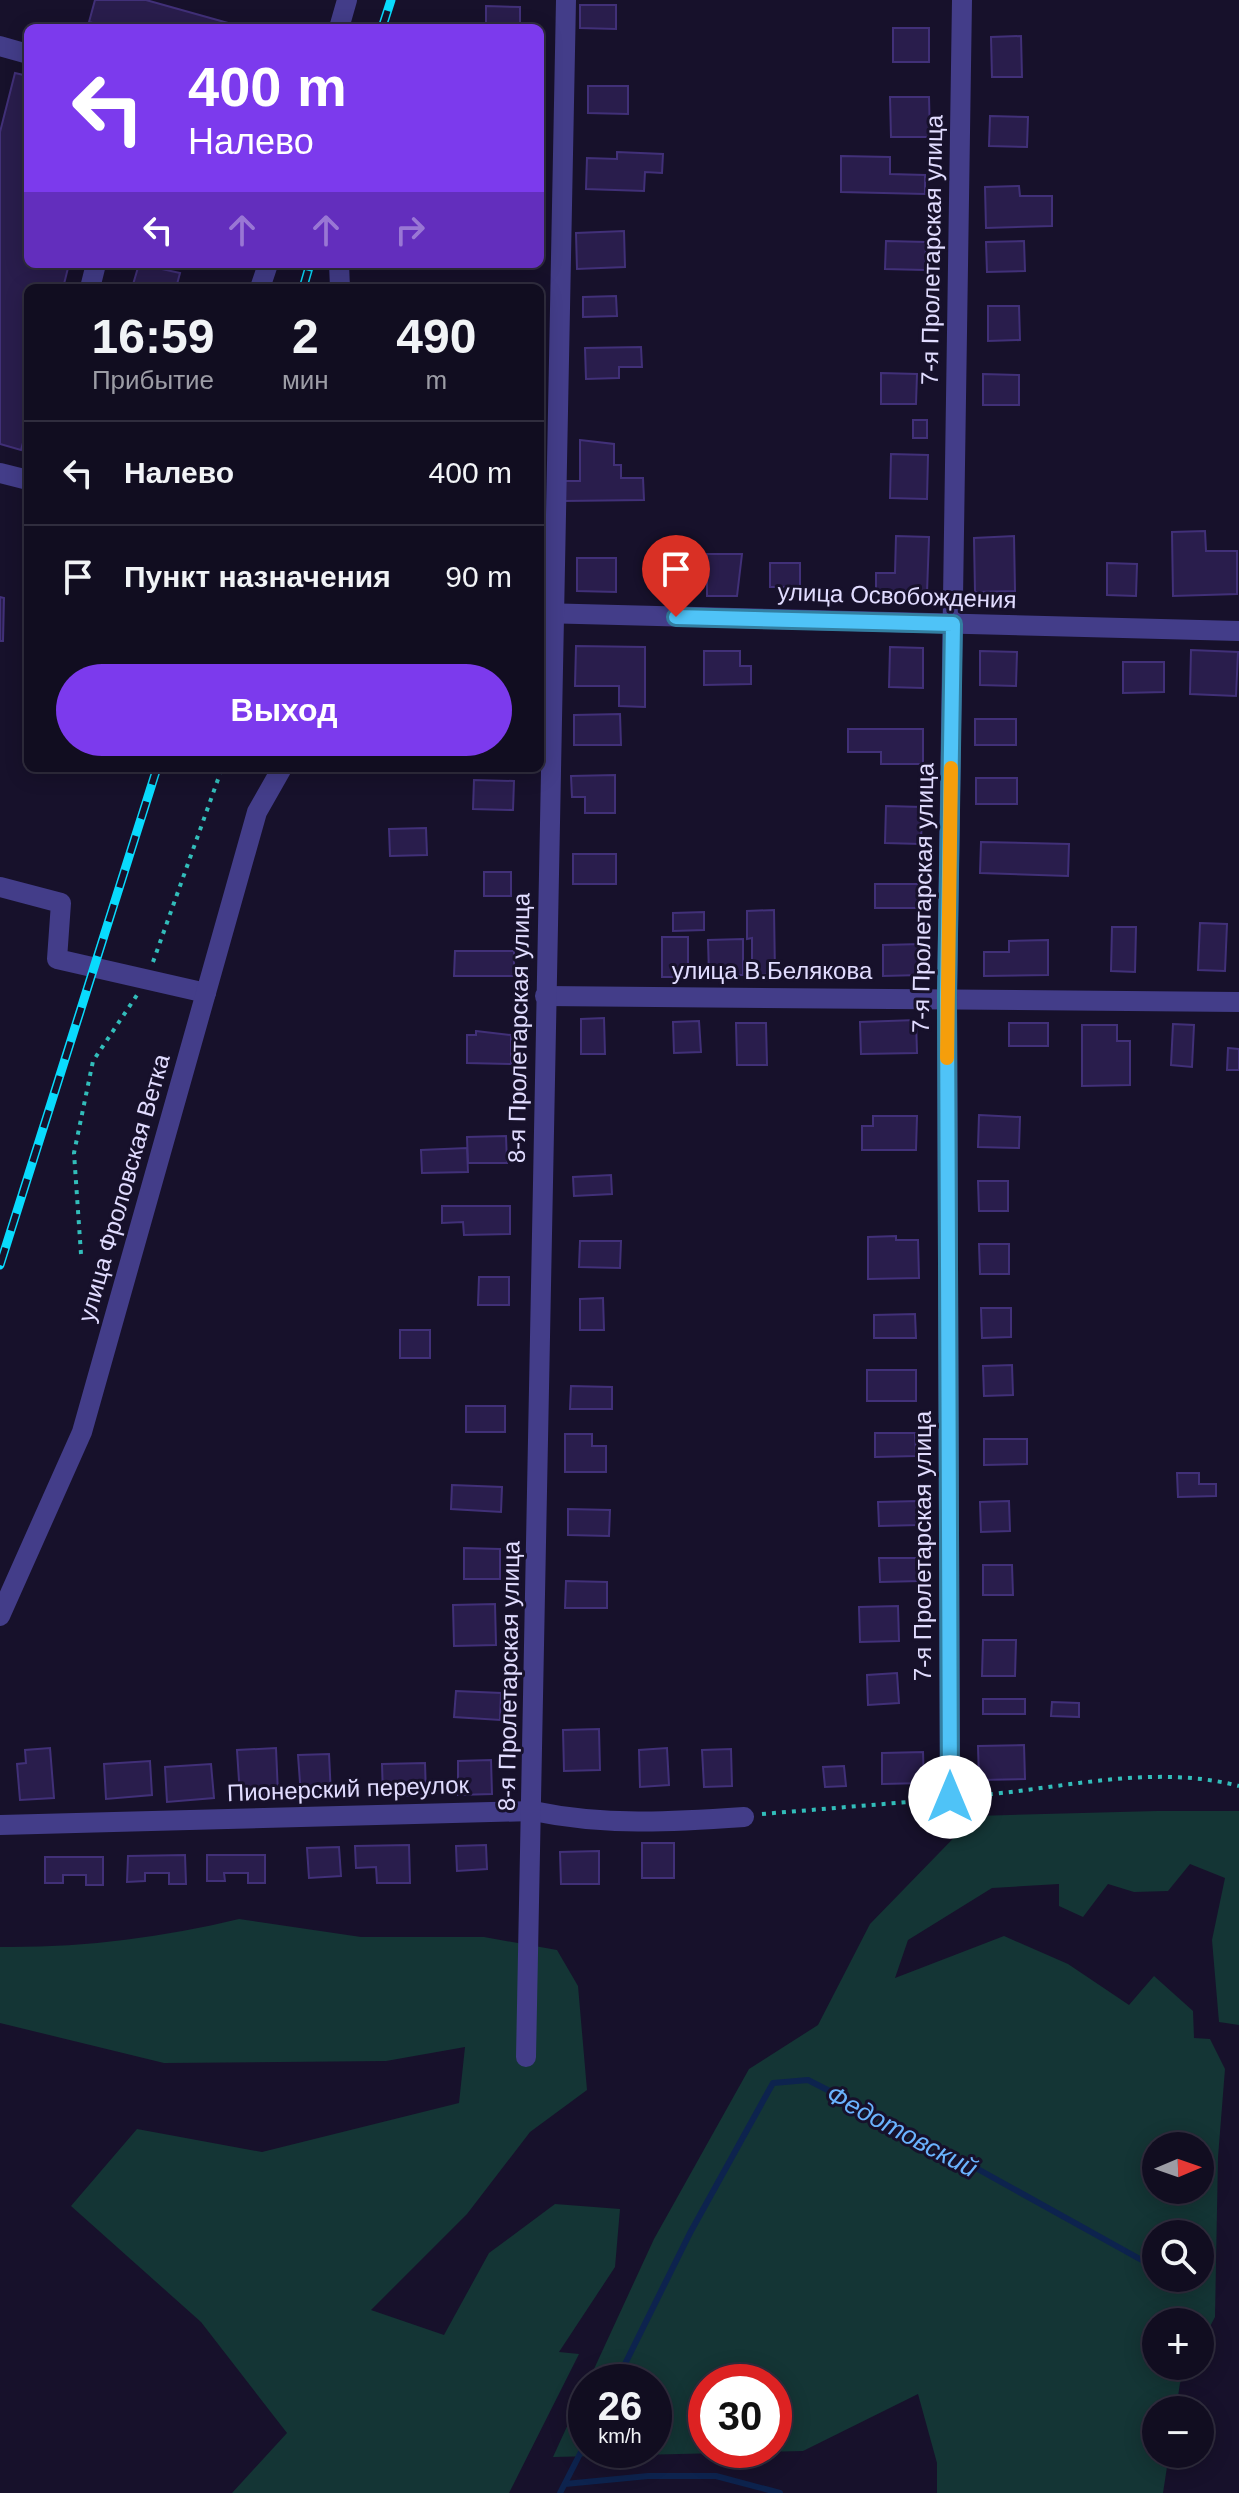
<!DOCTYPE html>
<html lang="ru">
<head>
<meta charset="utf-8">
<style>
  :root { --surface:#110d20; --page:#1a1629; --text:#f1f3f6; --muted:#9c9ca5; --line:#302d3e; --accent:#7c3aed }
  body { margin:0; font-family:Arial,sans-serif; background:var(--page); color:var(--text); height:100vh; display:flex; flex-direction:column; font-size:30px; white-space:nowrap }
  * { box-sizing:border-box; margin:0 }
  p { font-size:26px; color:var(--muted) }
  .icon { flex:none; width:44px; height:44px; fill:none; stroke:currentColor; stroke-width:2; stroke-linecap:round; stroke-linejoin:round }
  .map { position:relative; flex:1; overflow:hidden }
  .details { position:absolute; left:24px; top:284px; width:520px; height:488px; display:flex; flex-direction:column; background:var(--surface); border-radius:12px; box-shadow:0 4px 20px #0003,0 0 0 2px var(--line) }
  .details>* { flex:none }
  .banner { position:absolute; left:24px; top:24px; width:520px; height:244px; border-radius:12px; box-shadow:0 4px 20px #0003,0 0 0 2px var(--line); background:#7c3aed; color:#fff; overflow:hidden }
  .needle { width:52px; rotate:88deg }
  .tools { position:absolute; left:1142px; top:2132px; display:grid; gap:16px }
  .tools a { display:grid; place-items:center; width:72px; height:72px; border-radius:50%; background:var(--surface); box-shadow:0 4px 20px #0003,0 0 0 2px var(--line); font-size:40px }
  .speed { position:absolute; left:568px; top:2364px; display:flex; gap:16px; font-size:40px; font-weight:700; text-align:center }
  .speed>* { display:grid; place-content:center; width:104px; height:104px; border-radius:50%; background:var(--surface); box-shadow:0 4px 20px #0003,0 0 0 2px var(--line); line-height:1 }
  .speed small { font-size:20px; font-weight:400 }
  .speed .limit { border:12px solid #d22; background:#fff; color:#111 }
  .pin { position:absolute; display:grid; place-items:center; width:68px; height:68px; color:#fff; margin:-82px -34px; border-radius:50% 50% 50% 0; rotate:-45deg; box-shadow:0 0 8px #0007 }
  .pin .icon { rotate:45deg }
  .me { position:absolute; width:88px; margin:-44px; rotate:0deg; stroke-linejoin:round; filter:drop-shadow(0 0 6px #0008) }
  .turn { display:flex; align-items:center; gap:28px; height:168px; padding:0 32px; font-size:36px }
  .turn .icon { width:104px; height:104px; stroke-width:2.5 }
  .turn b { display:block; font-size:56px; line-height:68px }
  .lanes { display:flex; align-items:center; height:76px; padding:0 32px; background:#0003; justify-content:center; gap:40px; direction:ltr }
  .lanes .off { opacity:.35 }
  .eta { display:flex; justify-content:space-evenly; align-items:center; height:136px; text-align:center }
  .eta b { font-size:48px; font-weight:700; line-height:56px }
  .primary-button { display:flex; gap:16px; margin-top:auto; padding:16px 32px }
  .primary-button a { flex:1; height:92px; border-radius:48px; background:var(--accent); color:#fff; font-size:32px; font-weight:700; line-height:92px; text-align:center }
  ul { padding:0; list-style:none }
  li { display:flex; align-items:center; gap:24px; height:104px; padding:0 32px; border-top:2px solid var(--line) }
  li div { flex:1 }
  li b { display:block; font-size:30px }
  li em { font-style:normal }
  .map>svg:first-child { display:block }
  .green { fill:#143535; fill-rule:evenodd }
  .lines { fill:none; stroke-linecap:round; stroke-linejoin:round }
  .stream { stroke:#0d234e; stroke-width:6 }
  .building { fill:#291d4c; stroke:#413078; stroke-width:2 }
  .path { stroke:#32bdba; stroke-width:4; stroke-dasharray:4 6; stroke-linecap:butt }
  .minor { stroke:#433d89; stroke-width:20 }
  .rail-casing { stroke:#09dbfd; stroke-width:9 }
  .rail { stroke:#17112b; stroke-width:6; stroke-dasharray:18; stroke-linecap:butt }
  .route-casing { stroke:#337fa1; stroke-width:20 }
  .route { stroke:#4fc3f7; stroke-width:14 }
  .slow { stroke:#f59e0b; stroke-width:14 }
  .labels { text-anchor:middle; stroke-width:6; stroke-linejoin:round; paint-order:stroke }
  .street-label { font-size:24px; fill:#e1dcff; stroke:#17112b }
  .water-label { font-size:26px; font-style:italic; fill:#6ab3fe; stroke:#17112b }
</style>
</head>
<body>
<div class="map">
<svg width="1239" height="2493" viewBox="0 0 1239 2493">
  <rect width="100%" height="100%" fill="#17112b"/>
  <!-- green -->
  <g class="green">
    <path d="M 1157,1811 L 1239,1811 L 1239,2025 L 1219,2022 L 1212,1940 L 1225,1878 L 1190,1864 L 1168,1891 L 1134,1892 L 1108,1884 L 1083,1917 L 1059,1906 L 1059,1884 L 992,1888 L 908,1940 L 895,1978 L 1004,1936 L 1068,1964 L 1129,2005 L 1154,1976 L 1193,2011 L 1194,2038 L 1210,2039 L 1225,2069 L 1218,2157 L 1215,2317 L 1200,2345 L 1200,2322 L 1156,2322 L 1156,2366 L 1189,2366 L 1180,2383 L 1176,2410 L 1156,2410 L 1156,2454 L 1169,2454 L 1163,2493 L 937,2493 L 937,2463 L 918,2394 L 803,2451 L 553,2457 L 586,2385 L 586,2450 L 654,2450 L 654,2382 L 588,2382 L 654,2239 L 749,2069 L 818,2025 L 870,1924 L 975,1816 ZM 1156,2146 L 1200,2146 L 1200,2190 L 1156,2190 ZM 1156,2234 L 1200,2234 L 1200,2278 L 1156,2278 ZM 706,2382 L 774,2382 L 774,2450 L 706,2450 Z"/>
    <path d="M 239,1919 L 361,1937 L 484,1937 L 557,1950 L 578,1986 L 587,2090 L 530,2132 L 467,2214 L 371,2310 L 444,2335 L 489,2253 L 555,2204 L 620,2209 L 615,2267 L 559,2352 L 579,2354 L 509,2493 L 232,2493 L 287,2433 L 201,2322 L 71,2206 L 137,2129 L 262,2152 L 459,2103 L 465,2047 L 386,2061 L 164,2063 L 0,2023 L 0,1947 C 81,1948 160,1938 239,1919 Z"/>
  </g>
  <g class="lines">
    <!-- stream -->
    <g class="stream">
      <path d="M 616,2382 L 690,2233 L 773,2083 L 808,2080 L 922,2138 L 1156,2268"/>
      <path d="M 565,2484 L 648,2476 L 716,2476 L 780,2493"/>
      <path d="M 560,2493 L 586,2442"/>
    </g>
  </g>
  <!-- building -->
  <g class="building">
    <path d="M 95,0 L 146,0 L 246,28 L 111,28 L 89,22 Z"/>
    <path d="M 580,5 L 616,5 L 616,29 L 580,28 Z"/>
    <path d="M 486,6 L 520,7 L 520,28 L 486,28 Z"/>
    <rect x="893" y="28" width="36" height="34"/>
    <path d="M 1021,36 L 1022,77 L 992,77 L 991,37 Z"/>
    <path d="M 15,73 L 28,76 L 28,264 L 69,264 L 63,288 L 28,288 L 28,424 L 21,450 L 0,444 L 0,132 Z"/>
    <path d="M 588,86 L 628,86 L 628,114 L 588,113 Z"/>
    <path d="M 890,97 L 929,97 L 930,137 L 891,137 Z"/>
    <path d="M 990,116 L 1028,117 L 1027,147 L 989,146 Z"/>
    <path d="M 617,152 L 663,154 L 662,173 L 645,172 L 644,191 L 586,189 L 587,158 L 617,159 Z"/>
    <path d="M 841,156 L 890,157 L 890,174 L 925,175 L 925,194 L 841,192 Z"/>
    <path d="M 1019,186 L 1020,196 L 1052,196 L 1052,226 L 986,228 L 985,187 Z"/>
    <path d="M 624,231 L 625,267 L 577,269 L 576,233 Z"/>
    <path d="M 886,241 L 926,242 L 925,270 L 885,269 Z"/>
    <path d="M 1024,241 L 1025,271 L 987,272 L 986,242 Z"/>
    <path d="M 139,264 L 180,273 L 176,288 L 132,288 Z"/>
    <path d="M 616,296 L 617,316 L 583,317 L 583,297 Z"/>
    <path d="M 988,306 L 1019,306 L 1020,340 L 988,341 Z"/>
    <path d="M 641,347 L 642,367 L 619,367 L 619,378 L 586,379 L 585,348 Z"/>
    <path d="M 881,373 L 917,374 L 916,404 L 881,404 Z"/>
    <path d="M 983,374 L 1019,375 L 1019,405 L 983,405 Z"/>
    <rect x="913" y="420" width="14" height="18"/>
    <path d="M 580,440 L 614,444 L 614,465 L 621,465 L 621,478 L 643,478 L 644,500 L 563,501 L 563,481 L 580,481 Z"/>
    <path d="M 891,454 L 928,455 L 927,499 L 890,498 Z"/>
    <path d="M 1205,531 L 1206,551 L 1237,551 L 1237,594 L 1173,596 L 1172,532 Z"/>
    <path d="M 896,536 L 929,537 L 927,593 L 876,592 L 876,573 L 895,573 Z"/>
    <path d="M 1014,536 L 1015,591 L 975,592 L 974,538 Z"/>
    <path d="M 707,554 L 742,554 L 737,596 L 707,596 Z"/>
    <path d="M 577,558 L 616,558 L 616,592 L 577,591 Z"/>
    <rect x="770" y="563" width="30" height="24"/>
    <path d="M 1107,563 L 1137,564 L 1136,596 L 1107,595 Z"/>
    <path d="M 0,597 L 4,598 L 3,641 L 0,641 Z"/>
    <path d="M 576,646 L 645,647 L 645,707 L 619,706 L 619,686 L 575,686 Z"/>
    <path d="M 890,647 L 923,648 L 923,688 L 889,687 Z"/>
    <path d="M 1191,650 L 1238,652 L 1236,696 L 1190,694 Z"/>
    <path d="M 704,651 L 740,651 L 740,666 L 751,666 L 751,684 L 704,685 Z"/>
    <path d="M 980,651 L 1017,652 L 1016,686 L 980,685 Z"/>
    <path d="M 1123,662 L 1164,662 L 1164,692 L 1123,693 Z"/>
    <path d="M 620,714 L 621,745 L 574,745 L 574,715 Z"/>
    <rect x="975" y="719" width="41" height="26"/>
    <path d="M 848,729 L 923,729 L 923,764 L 881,764 L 881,752 L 848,752 Z"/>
    <path d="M 615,775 L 615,813 L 585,813 L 585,797 L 572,797 L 571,776 Z"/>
    <rect x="976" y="778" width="41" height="26"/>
    <path d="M 474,780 L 514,781 L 513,810 L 473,809 Z"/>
    <path d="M 886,806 L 922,807 L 921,844 L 885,843 Z"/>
    <path d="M 426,828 L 427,855 L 390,856 L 389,829 Z"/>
    <path d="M 981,842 L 1069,844 L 1068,876 L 980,873 Z"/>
    <rect x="573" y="854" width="43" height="30"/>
    <rect x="484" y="872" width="27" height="24"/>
    <rect x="875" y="884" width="45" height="24"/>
    <path d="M 774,910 L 775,974 L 752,974 L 752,938 L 747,939 L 747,911 Z"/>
    <path d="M 704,912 L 704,930 L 673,931 L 673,913 Z"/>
    <path d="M 1200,923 L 1227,924 L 1225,971 L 1198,970 Z"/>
    <path d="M 1112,927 L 1136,927 L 1135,972 L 1111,971 Z"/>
    <path d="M 662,937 L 688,937 L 688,965 L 680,965 L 680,977 L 662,977 Z"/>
    <path d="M 743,939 L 743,975 L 709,975 L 708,940 Z"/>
    <path d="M 1048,940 L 1048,975 L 984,976 L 984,952 L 1009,952 L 1009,941 Z"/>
    <path d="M 921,944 L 921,975 L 883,976 L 883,945 Z"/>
    <path d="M 455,951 L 514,951 L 514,976 L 454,976 Z"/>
    <path d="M 604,1018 L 605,1054 L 581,1054 L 581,1019 Z"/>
    <path d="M 916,1020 L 917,1053 L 861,1054 L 860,1022 Z"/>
    <path d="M 699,1021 L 701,1052 L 674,1053 L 673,1022 Z"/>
    <path d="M 736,1023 L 766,1023 L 767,1065 L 737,1065 Z"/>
    <rect x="1009" y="1023" width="39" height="23"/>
    <path d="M 1173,1024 L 1194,1025 L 1192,1067 L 1171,1065 Z"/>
    <path d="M 1082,1025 L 1117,1025 L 1117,1041 L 1130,1041 L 1130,1085 L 1082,1086 Z"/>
    <path d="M 476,1031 L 511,1035 L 511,1064 L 467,1063 L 467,1035 L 476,1035 Z"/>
    <path d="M 1228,1048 L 1239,1049 L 1239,1070 L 1227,1070 Z"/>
    <path d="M 979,1115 L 1020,1117 L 1019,1148 L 978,1147 Z"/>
    <path d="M 873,1116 L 917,1116 L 916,1150 L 862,1150 L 862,1126 L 873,1126 Z"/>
    <path d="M 506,1136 L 507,1163 L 468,1163 L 467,1137 Z"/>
    <path d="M 467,1148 L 468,1172 L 422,1173 L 421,1150 Z"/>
    <path d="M 611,1175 L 612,1194 L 574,1196 L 573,1177 Z"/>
    <path d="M 978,1181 L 1008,1181 L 1008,1211 L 979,1211 Z"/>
    <path d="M 442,1206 L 510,1206 L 510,1234 L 464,1235 L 463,1222 L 442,1223 Z"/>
    <path d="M 896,1236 L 896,1240 L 918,1240 L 919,1278 L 868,1279 L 868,1237 Z"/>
    <path d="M 580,1241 L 621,1241 L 620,1268 L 579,1267 Z"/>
    <path d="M 979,1244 L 1009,1244 L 1009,1274 L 980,1274 Z"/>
    <path d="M 479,1277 L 509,1277 L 509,1305 L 478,1305 Z"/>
    <path d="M 603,1298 L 604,1330 L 580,1330 L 580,1299 Z"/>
    <path d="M 981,1308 L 1011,1308 L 1011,1337 L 982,1338 Z"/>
    <path d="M 915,1314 L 916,1338 L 874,1338 L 874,1315 Z"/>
    <rect x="400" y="1330" width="30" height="28"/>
    <path d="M 1012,1365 L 1013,1395 L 984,1396 L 983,1366 Z"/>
    <rect x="867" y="1370" width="49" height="31"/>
    <path d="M 571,1386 L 612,1387 L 612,1409 L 570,1409 Z"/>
    <rect x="466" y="1406" width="39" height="26"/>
    <path d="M 875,1433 L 915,1433 L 916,1456 L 875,1457 Z"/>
    <path d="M 565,1434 L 592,1434 L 592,1446 L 606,1446 L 606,1472 L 565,1472 Z"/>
    <path d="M 984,1439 L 1027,1439 L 1027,1464 L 984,1465 Z"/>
    <path d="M 1177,1473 L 1199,1473 L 1199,1484 L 1216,1484 L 1216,1496 L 1178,1497 Z"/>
    <path d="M 452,1485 L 502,1487 L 501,1512 L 451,1509 Z"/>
    <path d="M 919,1501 L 919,1525 L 879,1526 L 878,1502 Z"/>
    <path d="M 1009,1501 L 1010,1531 L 981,1532 L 980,1502 Z"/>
    <path d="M 568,1509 L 610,1510 L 609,1536 L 568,1535 Z"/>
    <path d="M 464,1548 L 500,1549 L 500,1579 L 464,1579 Z"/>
    <path d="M 879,1558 L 920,1558 L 920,1581 L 880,1582 Z"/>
    <path d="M 983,1565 L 1012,1565 L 1013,1595 L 983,1595 Z"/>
    <path d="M 566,1581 L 607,1582 L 607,1608 L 565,1608 Z"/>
    <path d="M 495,1604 L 496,1645 L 454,1646 L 453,1605 Z"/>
    <path d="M 898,1606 L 899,1641 L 860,1642 L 859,1607 Z"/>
    <path d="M 983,1640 L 1016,1640 L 1015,1676 L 982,1676 Z"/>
    <path d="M 897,1673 L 899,1703 L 868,1705 L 867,1675 Z"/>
    <path d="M 456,1691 L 501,1693 L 500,1720 L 454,1717 Z"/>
    <rect x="983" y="1699" width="42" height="15"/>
    <path d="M 1052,1702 L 1079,1703 L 1079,1717 L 1051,1716 Z"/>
    <path d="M 599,1729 L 600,1770 L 564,1771 L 563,1730 Z"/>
    <path d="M 1024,1745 L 1025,1779 L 979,1780 L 978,1746 Z"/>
    <path d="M 50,1748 L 54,1798 L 20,1800 L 17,1764 L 26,1763 L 25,1750 Z"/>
    <path d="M 276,1748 L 278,1794 L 240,1796 L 237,1750 Z"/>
    <path d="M 667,1748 L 669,1785 L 640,1787 L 639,1750 Z"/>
    <path d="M 731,1749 L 732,1786 L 704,1787 L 702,1750 Z"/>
    <path d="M 923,1752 L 924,1783 L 882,1784 L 882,1753 Z"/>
    <path d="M 329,1754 L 331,1795 L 301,1796 L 298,1755 Z"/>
    <path d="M 491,1760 L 492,1794 L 458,1795 L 458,1761 Z"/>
    <path d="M 150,1761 L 152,1795 L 106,1799 L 104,1764 Z"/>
    <path d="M 425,1763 L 426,1795 L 383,1796 L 382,1764 Z"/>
    <path d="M 211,1764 L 214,1798 L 167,1802 L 165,1767 Z"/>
    <path d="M 844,1766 L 846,1786 L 825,1787 L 823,1767 Z"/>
    <rect x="642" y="1843" width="32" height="35"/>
    <path d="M 409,1845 L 410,1883 L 377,1883 L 376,1867 L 356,1868 L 355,1846 Z"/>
    <path d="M 486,1845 L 487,1869 L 457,1871 L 456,1846 Z"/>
    <path d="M 339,1847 L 341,1876 L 309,1878 L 307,1848 Z"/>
    <path d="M 599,1851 L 599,1884 L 561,1884 L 560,1852 Z"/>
    <path d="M 185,1855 L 186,1884 L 169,1884 L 169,1873 L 145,1873 L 145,1881 L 127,1882 L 128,1856 Z"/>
    <path d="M 207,1855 L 265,1855 L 265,1883 L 248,1883 L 248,1873 L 224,1873 L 225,1881 L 207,1881 Z"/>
    <path d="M 45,1857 L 103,1857 L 103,1885 L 86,1885 L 86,1875 L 63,1875 L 63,1883 L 45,1883 Z"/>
  </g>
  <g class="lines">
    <!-- path -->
    <g class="path">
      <path d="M 153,962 L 222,768"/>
      <path d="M 81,1254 L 74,1153 L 93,1061 L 137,995"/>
      <path d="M 969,1796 C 1057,1790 1151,1763 1239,1786"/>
      <path d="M 762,1814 L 932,1800"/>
    </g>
    <!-- minor -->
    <g class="minor">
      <path d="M 339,28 L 347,0"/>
      <path d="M 0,46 L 28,54"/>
      <path d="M 339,264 L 340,288"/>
      <path d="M 90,288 L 96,264"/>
      <path d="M 260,288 L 268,264"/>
      <path d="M 0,473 L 28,480"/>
      <path d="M 540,613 L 1239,631"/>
      <path d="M 0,887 L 61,903 L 57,959 L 206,993"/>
      <path d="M 545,996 L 1239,1002"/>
      <path d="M 0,1616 L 82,1432 L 257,812 L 282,768"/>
      <path d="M 950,1797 L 947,997 L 962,0"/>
      <path d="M 0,1825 L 533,1811 C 604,1826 672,1822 744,1817"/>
      <path d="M 526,2057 L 566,0"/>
    </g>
    <!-- rail casing -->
    <g class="rail-casing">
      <g id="rail">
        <path d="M 382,28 L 391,0"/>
        <path d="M 303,288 L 310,264"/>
        <path d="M 0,1265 L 157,768"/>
      </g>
    </g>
    <!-- rail -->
    <use href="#rail" class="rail"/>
  </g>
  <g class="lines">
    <!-- route casing -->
    <g class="route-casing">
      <path id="route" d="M 676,617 L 953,624 L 947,997 L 950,1797"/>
    </g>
    <!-- route -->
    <use href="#route" class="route"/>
    <!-- slow -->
    <path class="slow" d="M 947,1058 L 951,768"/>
  </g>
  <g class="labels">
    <!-- street labels -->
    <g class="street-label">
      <text transform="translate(932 250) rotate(-89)" y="8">7-я Пролетарская улица</text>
      <text transform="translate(897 596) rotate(2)" y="8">улица Освобождения</text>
      <text transform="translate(923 898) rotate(-89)" y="8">7-я Пролетарская улица</text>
      <text x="772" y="979">улица В.Белякова</text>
      <text transform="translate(519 1028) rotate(-89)" y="8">8-я Пролетарская улица</text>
      <text transform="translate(124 1188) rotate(-74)" y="8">улица Фроловская Ветка</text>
      <text transform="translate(923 1546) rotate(-90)" y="8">7-я Пролетарская улица</text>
      <text transform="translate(509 1676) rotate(-89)" y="8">8-я Пролетарская улица</text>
      <text transform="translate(348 1789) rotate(-2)" y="8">Пионерский переулок</text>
    </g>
    <!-- water labels -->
    <g class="water-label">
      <text transform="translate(902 2131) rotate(28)" y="9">Федотовский</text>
    </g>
  </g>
</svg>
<div class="tools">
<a><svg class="needle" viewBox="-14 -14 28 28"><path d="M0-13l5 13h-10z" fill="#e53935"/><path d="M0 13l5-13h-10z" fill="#9c9ca5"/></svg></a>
<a><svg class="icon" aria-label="search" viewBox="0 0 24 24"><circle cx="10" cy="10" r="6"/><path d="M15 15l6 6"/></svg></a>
<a>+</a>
<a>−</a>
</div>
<div class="speed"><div>26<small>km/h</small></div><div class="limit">30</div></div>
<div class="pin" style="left:676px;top:617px;background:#d93025"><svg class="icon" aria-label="arrive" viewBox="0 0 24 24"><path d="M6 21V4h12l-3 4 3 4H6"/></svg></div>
<svg class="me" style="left:950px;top:1797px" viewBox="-20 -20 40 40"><circle r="19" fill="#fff"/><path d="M0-13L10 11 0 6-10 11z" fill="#4fc3f7"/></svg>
<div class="banner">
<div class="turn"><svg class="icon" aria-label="left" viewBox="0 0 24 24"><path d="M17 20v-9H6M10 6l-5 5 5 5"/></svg><div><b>400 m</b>Налево</div></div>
<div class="lanes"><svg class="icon" aria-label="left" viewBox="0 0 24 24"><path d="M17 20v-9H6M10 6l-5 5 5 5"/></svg><svg class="icon off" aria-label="ahead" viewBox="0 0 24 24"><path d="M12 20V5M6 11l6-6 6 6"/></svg><svg class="icon off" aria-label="ahead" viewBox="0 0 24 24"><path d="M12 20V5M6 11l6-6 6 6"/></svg><svg class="icon off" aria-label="right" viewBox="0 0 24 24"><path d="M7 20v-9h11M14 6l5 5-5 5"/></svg></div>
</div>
<section class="details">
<div class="eta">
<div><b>16:59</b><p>Прибытие</p></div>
<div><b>2</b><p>мин</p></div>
<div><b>490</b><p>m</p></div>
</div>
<ul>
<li><svg class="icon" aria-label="left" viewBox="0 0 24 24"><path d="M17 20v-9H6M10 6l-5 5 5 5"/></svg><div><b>Налево</b></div><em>400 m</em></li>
<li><svg class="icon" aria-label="arrive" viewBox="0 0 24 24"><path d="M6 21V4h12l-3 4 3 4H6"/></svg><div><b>Пункт назначения</b></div><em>90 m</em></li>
</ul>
<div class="primary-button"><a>Выход</a></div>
</section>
</div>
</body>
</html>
